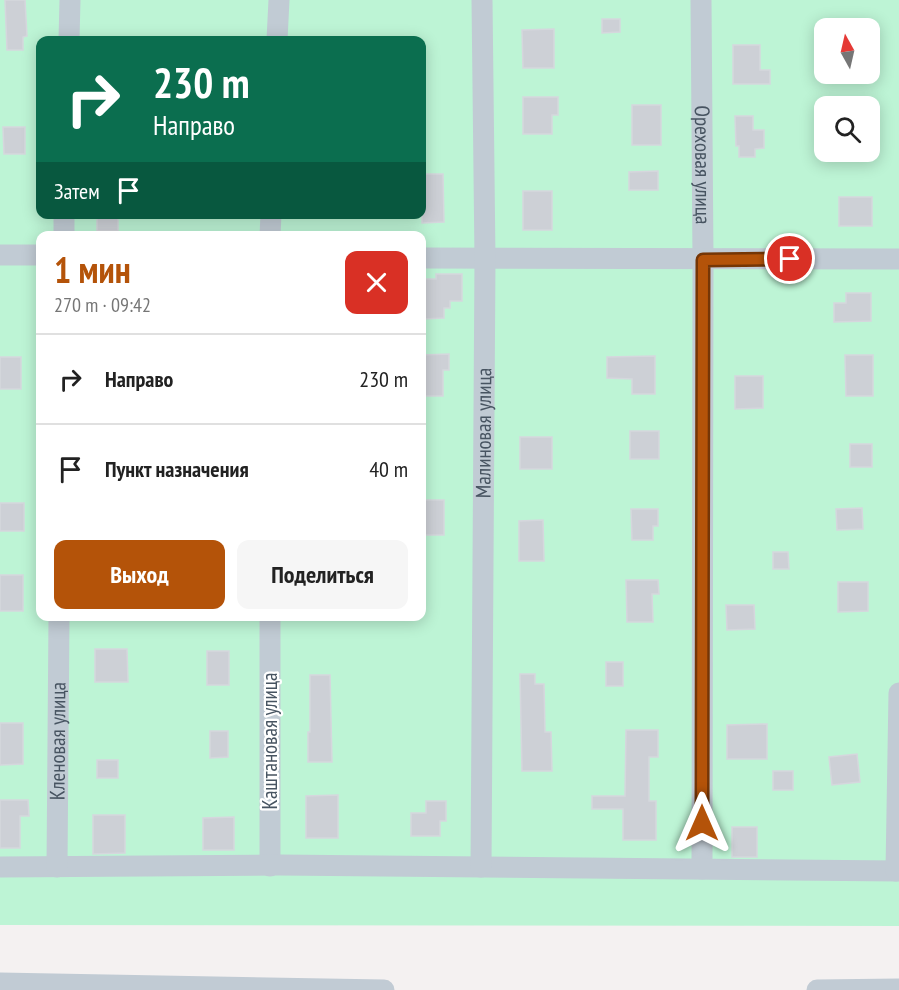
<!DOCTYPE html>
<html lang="ru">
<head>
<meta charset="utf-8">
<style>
  :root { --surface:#fff; --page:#f6f6f6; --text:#222; --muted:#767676; --line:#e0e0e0; --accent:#b45309 }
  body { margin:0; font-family:"PT Sans Narrow",sans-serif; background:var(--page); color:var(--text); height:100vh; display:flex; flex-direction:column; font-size:22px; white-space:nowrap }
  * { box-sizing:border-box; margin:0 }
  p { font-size:20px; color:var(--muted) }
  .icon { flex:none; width:33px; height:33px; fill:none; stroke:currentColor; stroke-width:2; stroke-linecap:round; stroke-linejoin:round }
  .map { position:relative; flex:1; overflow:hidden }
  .panel { position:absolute; left:36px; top:231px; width:390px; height:390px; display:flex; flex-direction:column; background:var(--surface); border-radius:12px; box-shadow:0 3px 15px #0003 }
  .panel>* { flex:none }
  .hud { position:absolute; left:36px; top:36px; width:390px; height:183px; border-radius:12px; box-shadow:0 3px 15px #0003; background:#0b6e4f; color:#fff; overflow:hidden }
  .needle { width:39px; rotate:352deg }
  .fabs { position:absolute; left:814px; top:18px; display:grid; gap:12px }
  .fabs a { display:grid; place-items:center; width:66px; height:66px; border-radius:12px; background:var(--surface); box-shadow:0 3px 15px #0003; font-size:30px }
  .pin { position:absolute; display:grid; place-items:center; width:51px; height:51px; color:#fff; margin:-26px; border:3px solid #fff; border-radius:50%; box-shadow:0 2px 6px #0007 }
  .me { position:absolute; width:66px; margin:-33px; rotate:0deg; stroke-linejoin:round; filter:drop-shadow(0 0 4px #0008) }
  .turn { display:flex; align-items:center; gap:21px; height:126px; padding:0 18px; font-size:27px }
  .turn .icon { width:78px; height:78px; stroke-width:2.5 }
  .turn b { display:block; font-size:42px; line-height:51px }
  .then { display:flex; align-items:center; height:57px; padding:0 18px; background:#0003; gap:12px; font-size:22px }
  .round { display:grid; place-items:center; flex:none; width:63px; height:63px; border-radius:12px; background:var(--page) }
  .overview { display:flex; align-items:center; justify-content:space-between; height:102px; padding:0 18px }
  h1 { font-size:36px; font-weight:800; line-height:45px; color:var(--accent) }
  .cta { display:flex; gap:12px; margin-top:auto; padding:12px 18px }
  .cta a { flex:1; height:69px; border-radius:12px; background:var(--accent); color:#fff; font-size:24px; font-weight:800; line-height:69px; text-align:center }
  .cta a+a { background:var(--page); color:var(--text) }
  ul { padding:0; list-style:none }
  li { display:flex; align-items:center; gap:18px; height:90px; padding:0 18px; border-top:2px solid var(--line) }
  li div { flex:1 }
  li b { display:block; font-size:22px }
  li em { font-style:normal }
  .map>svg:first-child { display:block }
  .green { fill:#bdf4d5; fill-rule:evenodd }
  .building { fill:#cdd0d6; stroke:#d5d7dd; stroke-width:1.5 }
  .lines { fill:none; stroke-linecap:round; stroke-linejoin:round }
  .minor { stroke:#c1cbd4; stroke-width:21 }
  .route-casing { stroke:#753606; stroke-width:15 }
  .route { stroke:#b45309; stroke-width:10 }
  .labels { text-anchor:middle; stroke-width:4.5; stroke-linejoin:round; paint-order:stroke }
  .street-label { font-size:21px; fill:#475461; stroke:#fff }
</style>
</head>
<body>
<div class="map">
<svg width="899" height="990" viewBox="0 0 899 990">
  <rect width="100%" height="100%" fill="#f4f1f1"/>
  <!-- green -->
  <g class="green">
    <path d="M 0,0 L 899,0 L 899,864 L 0,861 ZM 825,28 L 870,28 L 870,74 L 825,74 ZM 40,40 L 422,40 L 422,214 L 40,214 ZM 825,106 L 870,106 L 870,152 L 825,152 ZM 40,236 L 422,236 L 422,616 L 40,616 Z"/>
    <path d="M 0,870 L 899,873 L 899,926 L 0,925 Z"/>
  </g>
  <!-- building -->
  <g class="building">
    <path d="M 5,0 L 25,0 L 27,36 L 23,37 L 23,50 L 7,50 Z"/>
    <path d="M 602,19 L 620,19 L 620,32 L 602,33 Z"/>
    <path d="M 554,29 L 554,68 L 523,68 L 522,30 Z"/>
    <path d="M 733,45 L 760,45 L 760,70 L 770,70 L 770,84 L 733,84 Z"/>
    <path d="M 523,97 L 558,97 L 558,115 L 552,115 L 552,134 L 523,134 Z"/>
    <rect x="632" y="105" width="29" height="40"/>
    <path d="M 735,116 L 753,116 L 753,130 L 764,130 L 764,148 L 755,149 L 755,157 L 739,157 L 739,146 L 736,146 Z"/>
    <path d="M 3,127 L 25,127 L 25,154 L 4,154 Z"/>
    <path d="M 658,171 L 658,190 L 629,190 L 629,172 Z"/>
    <path d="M 422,174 L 443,174 L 444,222 L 422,223 Z"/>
    <rect x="523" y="191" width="29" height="39"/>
    <rect x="839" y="197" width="33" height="29"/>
    <rect x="97" y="214" width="21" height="17"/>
    <path d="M 436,274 L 462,274 L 462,301 L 450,301 L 450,308 L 444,308 L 444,318 L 422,319 L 422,279 L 436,279 Z"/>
    <path d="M 846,293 L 871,293 L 871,321 L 834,322 L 834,303 L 846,303 Z"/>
    <path d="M 449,354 L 449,370 L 443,370 L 443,396 L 422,396 L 422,355 Z"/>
    <path d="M 845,355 L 873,355 L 873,396 L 846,396 Z"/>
    <path d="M 655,356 L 655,394 L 632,394 L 632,379 L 607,378 L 607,357 Z"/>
    <rect x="0" y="357" width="21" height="32"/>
    <path d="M 735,376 L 763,376 L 763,408 L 735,409 Z"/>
    <rect x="630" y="431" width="29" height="28"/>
    <rect x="520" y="437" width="32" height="32"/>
    <rect x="850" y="444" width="22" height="23"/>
    <rect x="422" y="500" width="22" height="35"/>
    <rect x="0" y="503" width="24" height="28"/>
    <path d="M 862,508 L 863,529 L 837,530 L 836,509 Z"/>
    <path d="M 631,509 L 658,509 L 658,526 L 653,526 L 653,540 L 632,540 Z"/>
    <path d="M 543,520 L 544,561 L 519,561 L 519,521 Z"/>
    <path d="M 773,552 L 788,552 L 789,569 L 773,569 Z"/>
    <rect x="0" y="575" width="23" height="36"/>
    <path d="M 626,580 L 658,580 L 659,594 L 652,594 L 653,622 L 627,622 Z"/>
    <path d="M 838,582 L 868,582 L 868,611 L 838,612 Z"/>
    <path d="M 726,605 L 754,605 L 755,629 L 727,630 Z"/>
    <path d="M 95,649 L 127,649 L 128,682 L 95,682 Z"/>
    <rect x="207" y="651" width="22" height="34"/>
    <rect x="606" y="662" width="17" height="24"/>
    <path d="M 520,674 L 535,674 L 535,684 L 544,684 L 545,732 L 551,732 L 552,771 L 522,771 Z"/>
    <path d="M 310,675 L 330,675 L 332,762 L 308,762 L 308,732 L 310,732 Z"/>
    <path d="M 0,723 L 23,723 L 23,764 L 0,765 Z"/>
    <path d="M 767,724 L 767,759 L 727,759 L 727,725 Z"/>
    <path d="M 626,730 L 658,730 L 658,757 L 649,757 L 649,801 L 656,801 L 656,840 L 623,840 L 623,809 L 592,809 L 592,796 L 625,796 Z"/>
    <path d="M 210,731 L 228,731 L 228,757 L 210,758 Z"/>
    <path d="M 857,754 L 860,782 L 832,785 L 829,757 Z"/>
    <rect x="97" y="760" width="21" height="18"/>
    <rect x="773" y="771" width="20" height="19"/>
    <path d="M 338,795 L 338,838 L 306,838 L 306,796 Z"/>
    <path d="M 0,800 L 28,800 L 29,816 L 20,816 L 20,848 L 0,848 Z"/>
    <path d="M 426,801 L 446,801 L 446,821 L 440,821 L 440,836 L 411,836 L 411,813 L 426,813 Z"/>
    <path d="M 93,815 L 125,815 L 125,853 L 93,854 Z"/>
    <path d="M 234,817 L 234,850 L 203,850 L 203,818 Z"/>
    <rect x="732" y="827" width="25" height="30"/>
  </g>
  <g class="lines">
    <!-- minor -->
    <g class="minor">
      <path id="s1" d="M 701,0 L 703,260 L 702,869"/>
      <path d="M 69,40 L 70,0"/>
      <path d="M 277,40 L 279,0"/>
      <path d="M 64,236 L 64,214"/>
      <path d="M 270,236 L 271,214"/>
      <path d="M 0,255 L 40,255"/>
      <path d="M 422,258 L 899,259"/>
      <path d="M 270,616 L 270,866"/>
      <path d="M 0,867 L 279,865 L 899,871"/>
      <path id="s2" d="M 57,867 L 59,616"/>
      <path id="s3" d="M 481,867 L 485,259 L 482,0"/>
      <path d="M 896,871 L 899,693"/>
      <path d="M 0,983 L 384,990"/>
      <path d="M 817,990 L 899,989"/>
    </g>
  </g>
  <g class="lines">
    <!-- route casing -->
    <g class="route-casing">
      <path id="route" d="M 702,823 L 703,260 L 790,259"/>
    </g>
    <!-- route -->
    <use href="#route" class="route"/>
  </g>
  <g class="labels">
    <!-- street labels -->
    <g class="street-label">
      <text dy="7" stroke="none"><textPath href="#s1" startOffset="165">Ореховая улица</textPath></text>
      <text dy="7" stroke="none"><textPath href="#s3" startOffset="434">Малиновая улица</textPath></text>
      <text transform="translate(270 741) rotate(-90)" y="7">Каштановая улица</text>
      <text dy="7" stroke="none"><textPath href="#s2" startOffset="126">Кленовая улица</textPath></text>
    </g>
  </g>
</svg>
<div class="fabs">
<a><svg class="needle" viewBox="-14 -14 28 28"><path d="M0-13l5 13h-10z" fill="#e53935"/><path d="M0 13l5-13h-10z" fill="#767676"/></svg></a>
<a><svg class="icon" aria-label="search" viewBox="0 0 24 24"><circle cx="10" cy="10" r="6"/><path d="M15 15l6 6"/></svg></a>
</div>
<div class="pin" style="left:790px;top:259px;background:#d93025"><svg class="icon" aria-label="arrive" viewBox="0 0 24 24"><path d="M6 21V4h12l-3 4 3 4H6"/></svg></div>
<svg class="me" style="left:702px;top:823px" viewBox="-20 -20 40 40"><path d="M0-17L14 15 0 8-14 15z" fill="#b45309" stroke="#fff" stroke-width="4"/></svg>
<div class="hud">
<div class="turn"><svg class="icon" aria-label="right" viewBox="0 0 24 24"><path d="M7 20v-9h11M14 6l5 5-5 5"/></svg><div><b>230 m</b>Направо</div></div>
<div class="then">Затем<svg class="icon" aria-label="arrive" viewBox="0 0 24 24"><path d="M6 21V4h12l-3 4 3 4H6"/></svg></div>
</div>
<section class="panel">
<div class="overview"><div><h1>1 мин</h1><p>270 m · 09:42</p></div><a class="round" style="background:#d93025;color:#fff"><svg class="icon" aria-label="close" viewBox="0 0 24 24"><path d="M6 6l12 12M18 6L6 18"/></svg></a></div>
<ul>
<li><svg class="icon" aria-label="right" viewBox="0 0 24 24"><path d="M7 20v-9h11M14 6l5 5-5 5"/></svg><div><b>Направо</b></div><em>230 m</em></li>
<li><svg class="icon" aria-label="arrive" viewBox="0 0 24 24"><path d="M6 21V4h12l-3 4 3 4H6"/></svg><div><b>Пункт назначения</b></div><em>40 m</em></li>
</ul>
<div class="cta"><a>Выход</a><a>Поделиться</a></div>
</section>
</div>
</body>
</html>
